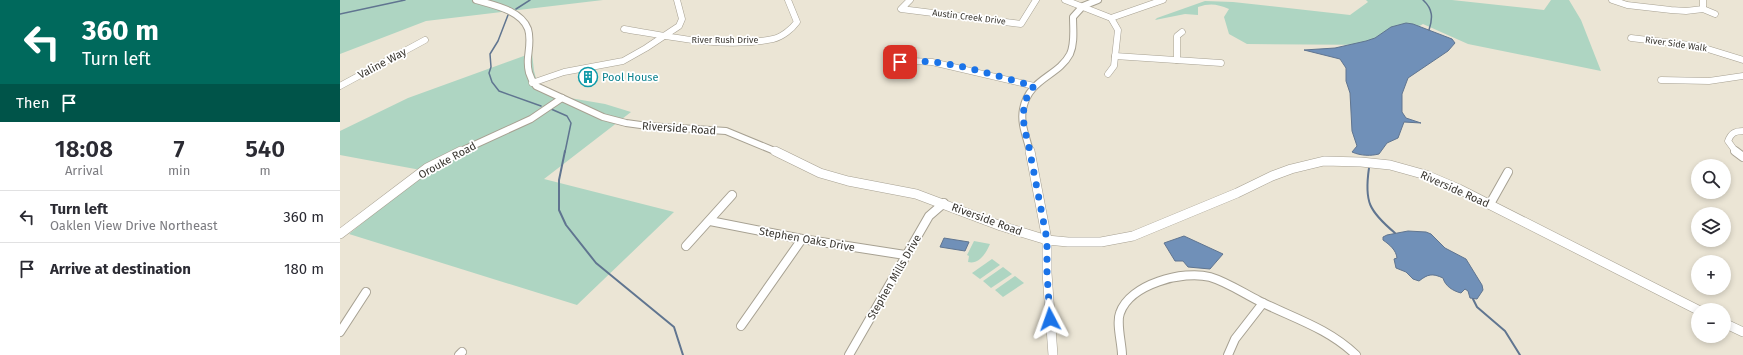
<!DOCTYPE html>
<html lang="en">
<head>
<meta charset="utf-8">
<style>
  :root { --surface:#fff; --page:#f7f7f7; --text:#2b2b33; --muted:#7c7c81; --line:#e1e1e2 }
  body { margin:0; font-family:"Fira Sans",sans-serif; background:var(--page); color:var(--text); height:100vh; display:flex; flex-direction:column; font-size:15px; white-space:nowrap }
  * { box-sizing:border-box; margin:0 }
  p { font-size:13px; color:var(--muted) }
  .icon { flex:none; width:22px; height:22px; fill:none; stroke:currentColor; stroke-width:2; stroke-linecap:round; stroke-linejoin:round }
  .map { position:relative; flex:1; overflow:hidden }
  .side { display:flex; flex-direction:column; background:var(--surface); width:340px }
  .side>* { flex:none }
  .top-card { background:#00695c; color:#fff; overflow:hidden }
  .tools { position:absolute; left:1351px; top:159px; display:grid; gap:8px }
  .tools a { display:grid; place-items:center; width:40px; height:40px; border-radius:50%; background:var(--surface); box-shadow:0 2px 6px #0003; font-size:20px }
  .pin { position:absolute; display:grid; place-items:center; width:34px; height:34px; color:#fff; margin:-17px; border-radius:8px; box-shadow:0 2px 6px #0006 }
  .me { position:absolute; width:44px; margin:-22px; rotate:356deg; stroke-linejoin:round; filter:drop-shadow(0 0 3px #0008) }
  .turn { display:flex; align-items:center; gap:14px; height:84px; padding:0 16px; font-size:18px }
  .turn .icon { width:52px; height:52px; stroke-width:2.5 }
  .turn b { display:block; font-size:28px; line-height:34px }
  .then { display:flex; align-items:center; height:38px; padding:0 16px; background:#0003; gap:8px; font-size:15px }
  .eta { display:flex; justify-content:space-evenly; align-items:center; height:68px; text-align:center }
  .eta b { font-size:24px; font-weight:600; line-height:28px }
  ul { padding:0; list-style:none }
  li { display:flex; align-items:center; gap:12px; height:52px; padding:0 16px; border-top:1px solid var(--line) }
  li div { flex:1 }
  li b { display:block; font-size:15px }
  li em { font-style:normal }
  main { display:flex; flex:1; min-height:0 }
  .map>svg:first-child { display:block }
  .green { fill:#aed5c2 }
  .water { fill:#7090b8; stroke:#607590 }
  .lines { fill:none; stroke-linecap:round; stroke-linejoin:round }
  .stream-far1 { stroke:#607590; stroke-width:1.5 }
  .stream { stroke:#607590; stroke-width:2 }
  .minor-far1-casing { stroke:#a7a192; stroke-width:7 }
  .minor-casing { stroke:#a7a192; stroke-width:10 }
  .tertiary-far1-casing { stroke:#a7a192; stroke-width:8 }
  .tertiary-casing { stroke:#a7a192; stroke-width:10 }
  .minor-far1 { stroke:#fff; stroke-width:6 }
  .minor { stroke:#fff; stroke-width:8 }
  .tertiary-far1 { stroke:#fff; stroke-width:6 }
  .tertiary { stroke:#fff; stroke-width:9 }
  .route { stroke:#1a73e8; stroke-width:7; stroke-dasharray:0 12.6 }
  .labels { text-anchor:middle; stroke-width:3.5; stroke-linejoin:round; paint-order:stroke }
  .far-street-label { font-size:9px; fill:#3a3731; stroke:#fff }
  .street-label { font-size:11px; fill:#3a3731; stroke:#fff }
  .culture-label { font-size:11px; fill:#0d838f; stroke:#fff; text-anchor:start }
</style>
</head>
<body>
<main>
<section class="side">
<div class="top-card">
<div class="turn"><svg class="icon" aria-label="left" viewBox="0 0 24 24"><path d="M17 20v-9H6M10 6l-5 5 5 5"/></svg><div><b>360 m</b>Turn left</div></div>
<div class="then">Then<svg class="icon" aria-label="arrive" viewBox="0 0 24 24"><path d="M6 21V4h12l-3 4 3 4H6"/></svg></div>
</div>
<div class="eta">
<div><b>18:08</b><p>Arrival</p></div>
<div><b>7</b><p>min</p></div>
<div><b>540</b><p>m</p></div>
</div>
<ul>
<li><svg class="icon" aria-label="left" viewBox="0 0 24 24"><path d="M17 20v-9H6M10 6l-5 5 5 5"/></svg><div><b>Turn left</b><p>Oaklen View Drive Northeast</p></div><em>360 m</em></li>
<li><svg class="icon" aria-label="arrive" viewBox="0 0 24 24"><path d="M6 21V4h12l-3 4 3 4H6"/></svg><div><b>Arrive at destination</b></div><em>180 m</em></li>
</ul>
</section>
<div class="map">
<svg width="1403" height="355" viewBox="0 0 1403 355">
  <rect width="100%" height="100%" fill="#ebe5d5"/>
  <!-- green -->
  <g class="green">
    <path d="M 0,0 L 263,0 L 86,21 L 0,54 Z"/>
    <path d="M 1026,0 L 1112,0 L 1204,10 L 1211,0 L 1229,0 L 1241,20 L 1261,71 L 1128,44 L 1083,24 L 1044,45 L 907,44 L 889,34 L 884,17 L 889,9 C 877,4 870,3 858,7 L 858,15 L 845,14 L 815,20 L 817,18 L 865,1 L 893,2 L 1010,15 L 1028,2 Z"/>
    <path d="M 192,53 L 194,71 L 198,86 L 224,97 L 265,104 L 291,112 L 204,179 L 334,212 L 237,305 L 9,234 L 86,171 L 0,155 L 0,131 L 68,98 Z"/>
    <path d="M 634,241 L 650,244 C 646,253 639,265 628,262 L 629,256 L 627,255 Z"/>
    <path d="M 652,259 L 660,265 L 640,279 L 632,273 Z"/>
    <path d="M 663,267 L 672,274 L 651,288 L 643,281 Z"/>
    <path d="M 675,276 L 684,283 L 663,297 L 655,290 Z"/>
  </g>
  <!-- water -->
  <g class="water">
    <path d="M 1066,23 L 1073,24 L 1112,39 L 1115,43 L 1108,51 L 1068,78 L 1062,94 L 1062,112 L 1066,118 L 1081,123 L 1064,122 L 1058,138 L 1047,143 L 1039,154 C 1031,156 1021,156 1012,152 L 1017,146 L 1012,131 L 1010,93 L 1006,81 L 1006,68 L 1000,59 L 964,50 L 995,48 L 1026,41 L 1035,38 L 1051,27 Z"/>
    <path d="M 1068,231 L 1086,232 L 1091,234 L 1105,248 L 1126,259 L 1142,285 L 1143,290 L 1137,299 L 1130,298 L 1128,291 L 1125,289 L 1121,293 C 1113,291 1105,286 1103,278 C 1092,273 1088,274 1079,281 L 1073,279 L 1066,272 L 1056,268 L 1054,259 L 1057,258 C 1056,250 1050,245 1043,240 L 1043,237 L 1047,235 Z"/>
    <path d="M 844,236 L 883,254 L 870,269 L 848,267 L 843,261 L 835,261 L 824,243 Z"/>
    <path d="M 604,238 L 629,242 L 625,251 L 600,247 Z"/>
  </g>
  <g class="lines">
    <!-- stream-far1 -->
    <g class="stream-far1">
      <path d="M 1083,0 C 1093,9 1093,18 1089,30"/>
      <path d="M 176,9 L 190,0"/>
      <path d="M 0,14 L 65,0"/>
      <path d="M 168,15 L 158,41 L 150,54 L 151,67 L 149,73 L 152,82 L 159,91 L 201,106"/>
      <path d="M 211,109 L 227,116 L 231,123 L 225,152"/>
    </g>
    <!-- stream -->
    <g class="stream">
      <path d="M 225,151 L 219,180 L 219,210 L 226,225 L 256,263 L 334,327 L 343,355"/>
      <path d="M 1029,168 C 1024,202 1029,211 1055,233"/>
      <path d="M 1133,299 L 1137,307 L 1165,331 L 1180,355"/>
    </g>
    <!-- minor-far1 casing -->
    <g class="minor-far1-casing">
      <g id="minor-far1">
        <path d="M 570,0 L 561,9 L 681,24 L 696,0"/>
        <path d="M 725,0 L 771,18 L 778,30 L 774,66 L 768,74"/>
        <path d="M 1272,0 L 1287,5 L 1331,10 L 1346,11 L 1363,9 L 1375,14"/>
        <path d="M 1363,0 L 1363,9"/>
        <path d="M 771,18 L 823,0"/>
        <path d="M 284,29 C 331,37 385,49 433,39 C 442,37 452,29 457,22 L 448,0"/>
        <path d="M 1291,38 L 1358,46 L 1403,60"/>
        <path d="M 775,56 L 881,63"/>
        <path d="M 837,60 L 837,36 L 842,32"/>
        <path d="M 547,63 L 572,61 L 592,62 L 694,86"/>
        <path d="M 1321,80 L 1369,81 L 1403,76"/>
        <path d="M 192,83 L 224,72 L 283,61 L 306,48 L 339,26 L 342,19 L 337,0"/>
        <path d="M 0,86 L 85,40"/>
        <path d="M 1396,152 L 1388,141 C 1391,133 1395,131 1403,131"/>
      </g>
    </g>
    <!-- minor casing -->
    <g class="minor-casing">
      <g id="minor">
        <path d="M 1395,151 L 1403,157"/>
        <path d="M 1150,204 L 1168,172"/>
        <path d="M 370,221 L 462,239 L 565,255"/>
        <path d="M 346,246 L 392,195"/>
        <path d="M 401,326 L 462,239"/>
        <path d="M 0,332 L 26,292"/>
        <path d="M 119,355 L 122,352"/>
        <path d="M 509,355 L 589,216 L 604,203"/>
        <path d="M 782,355 C 782,344 776,323 780,313 C 790,284 843,270 870,277 C 887,282 903,293 919,301 C 953,318 988,328 1016,355"/>
        <path d="M 888,355 L 895,339 L 923,303"/>
      </g>
    </g>
    <!-- tertiary-far1 casing -->
    <g class="tertiary-far1-casing">
      <g id="tertiary-far1">
        <path d="M 136,0 C 153,5 181,10 188,29 C 191,38 189,48 188,57 C 187,69 189,77 196,86 L 263,117 L 286,123 L 308,126 L 386,131 L 437,152"/>
        <path d="M 119,152 L 191,119 L 222,98"/>
        <path d="M 690,152 C 687,138 680,124 683,109 C 689,78 718,77 730,54 C 735,43 733,29 733,17 L 743,6 L 758,0"/>
      </g>
    </g>
    <!-- tertiary casing -->
    <g class="tertiary-casing">
      <g id="tertiary">
        <path d="M 435,151 L 480,173 L 508,181 L 576,194 L 661,226 L 707,240 L 728,242 L 761,242 L 793,236 L 897,193 L 932,176 L 951,169 L 984,161 L 1021,162 L 1050,165 L 1086,175 L 1119,189 L 1358,310"/>
        <path d="M 690,151 L 707,240 L 707,273 L 713,355"/>
        <path d="M 0,234 L 87,168 L 121,151"/>
        <path d="M 1384,323 L 1403,332"/>
      </g>
    </g>
    <!-- minor-far1 -->
    <use href="#minor-far1" class="minor-far1"/>
    <!-- minor -->
    <use href="#minor" class="minor"/>
    <!-- tertiary-far1 -->
    <use href="#tertiary-far1" class="tertiary-far1"/>
    <!-- tertiary -->
    <use href="#tertiary" class="tertiary"/>
  </g>
  <g class="lines">
    <!-- route -->
    <path class="route" d="M 560,62 C 605,57 651,75 694,86 C 680,102 682,123 688,142 L 707,240 L 707,273 L 710,319"/>
  </g>
  <!-- icons -->
  <defs>
    <g id="building-ring" transform="scale(1)"><circle r="9.5" fill="#fff" stroke="#0f9aa8" stroke-width="1.5"/><path d="M-4-6H4V6H1V3H-1V6H-4ZM-2.5-4.3h1.7v1.8h-1.7ZM.8-4.3h1.7v1.8H.8ZM-2.5-1h1.7V.8h-1.7ZM.8-1h1.7V.8H.8Z" fill="#0f9aa8"/></g>
  </defs>
  <g fill-rule="evenodd">
    <use href="#building-ring" x="248" y="77"/>
  </g>
  <g class="labels">
    <!-- far-street labels -->
    <g class="far-street-label">
      <text transform="translate(629 17) rotate(7)" y="3">Austin Creek Drive</text>
      <text x="385" y="43">River Rush Drive</text>
      <text transform="translate(1336 44) rotate(8)" y="3">River Side Walk</text>
    </g>
    <!-- street labels -->
    <g class="street-label">
      <text transform="translate(42 63) rotate(-28)" y="4">Valine Way</text>
      <text transform="translate(339 128) rotate(4)" y="4">Riverside Road</text>
      <text transform="translate(107 160) rotate(-29)" y="4">Orouke Road</text>
      <text transform="translate(1115 189) rotate(24)" y="4">Riverside Road</text>
      <text transform="translate(647 219) rotate(20)" y="4">Riverside Road</text>
      <text transform="translate(467 239) rotate(10)" y="4">Stephen Oaks Drive</text>
      <text transform="translate(554 277) rotate(-60)" y="4">Stephen Mills Drive</text>
    </g>
    <!-- culture labels -->
    <g class="culture-label">
      <text x="262" y="81">Pool House</text>
    </g>
  </g>
</svg>
<div class="tools">
<a><svg class="icon" aria-label="search" viewBox="0 0 24 24"><circle cx="10" cy="10" r="6"/><path d="M15 15l6 6"/></svg></a>
<a><svg class="icon" aria-label="layers" viewBox="0 0 24 24"><path d="M12 4l9 5-9 5-9-5zM3 14l9 5 9-5"/></svg></a>
<a>+</a>
<a>−</a>
</div>
<div class="pin" style="left:560px;top:62px;background:#d93025"><svg class="icon" aria-label="arrive" viewBox="0 0 24 24"><path d="M6 21V4h12l-3 4 3 4H6"/></svg></div>
<svg class="me" style="left:710px;top:319px" viewBox="-20 -20 40 40"><path d="M0-17L14 15 0 8-14 15z" fill="#1a73e8" stroke="#fff" stroke-width="4"/></svg>
</div>
</main>
</body>
</html>
